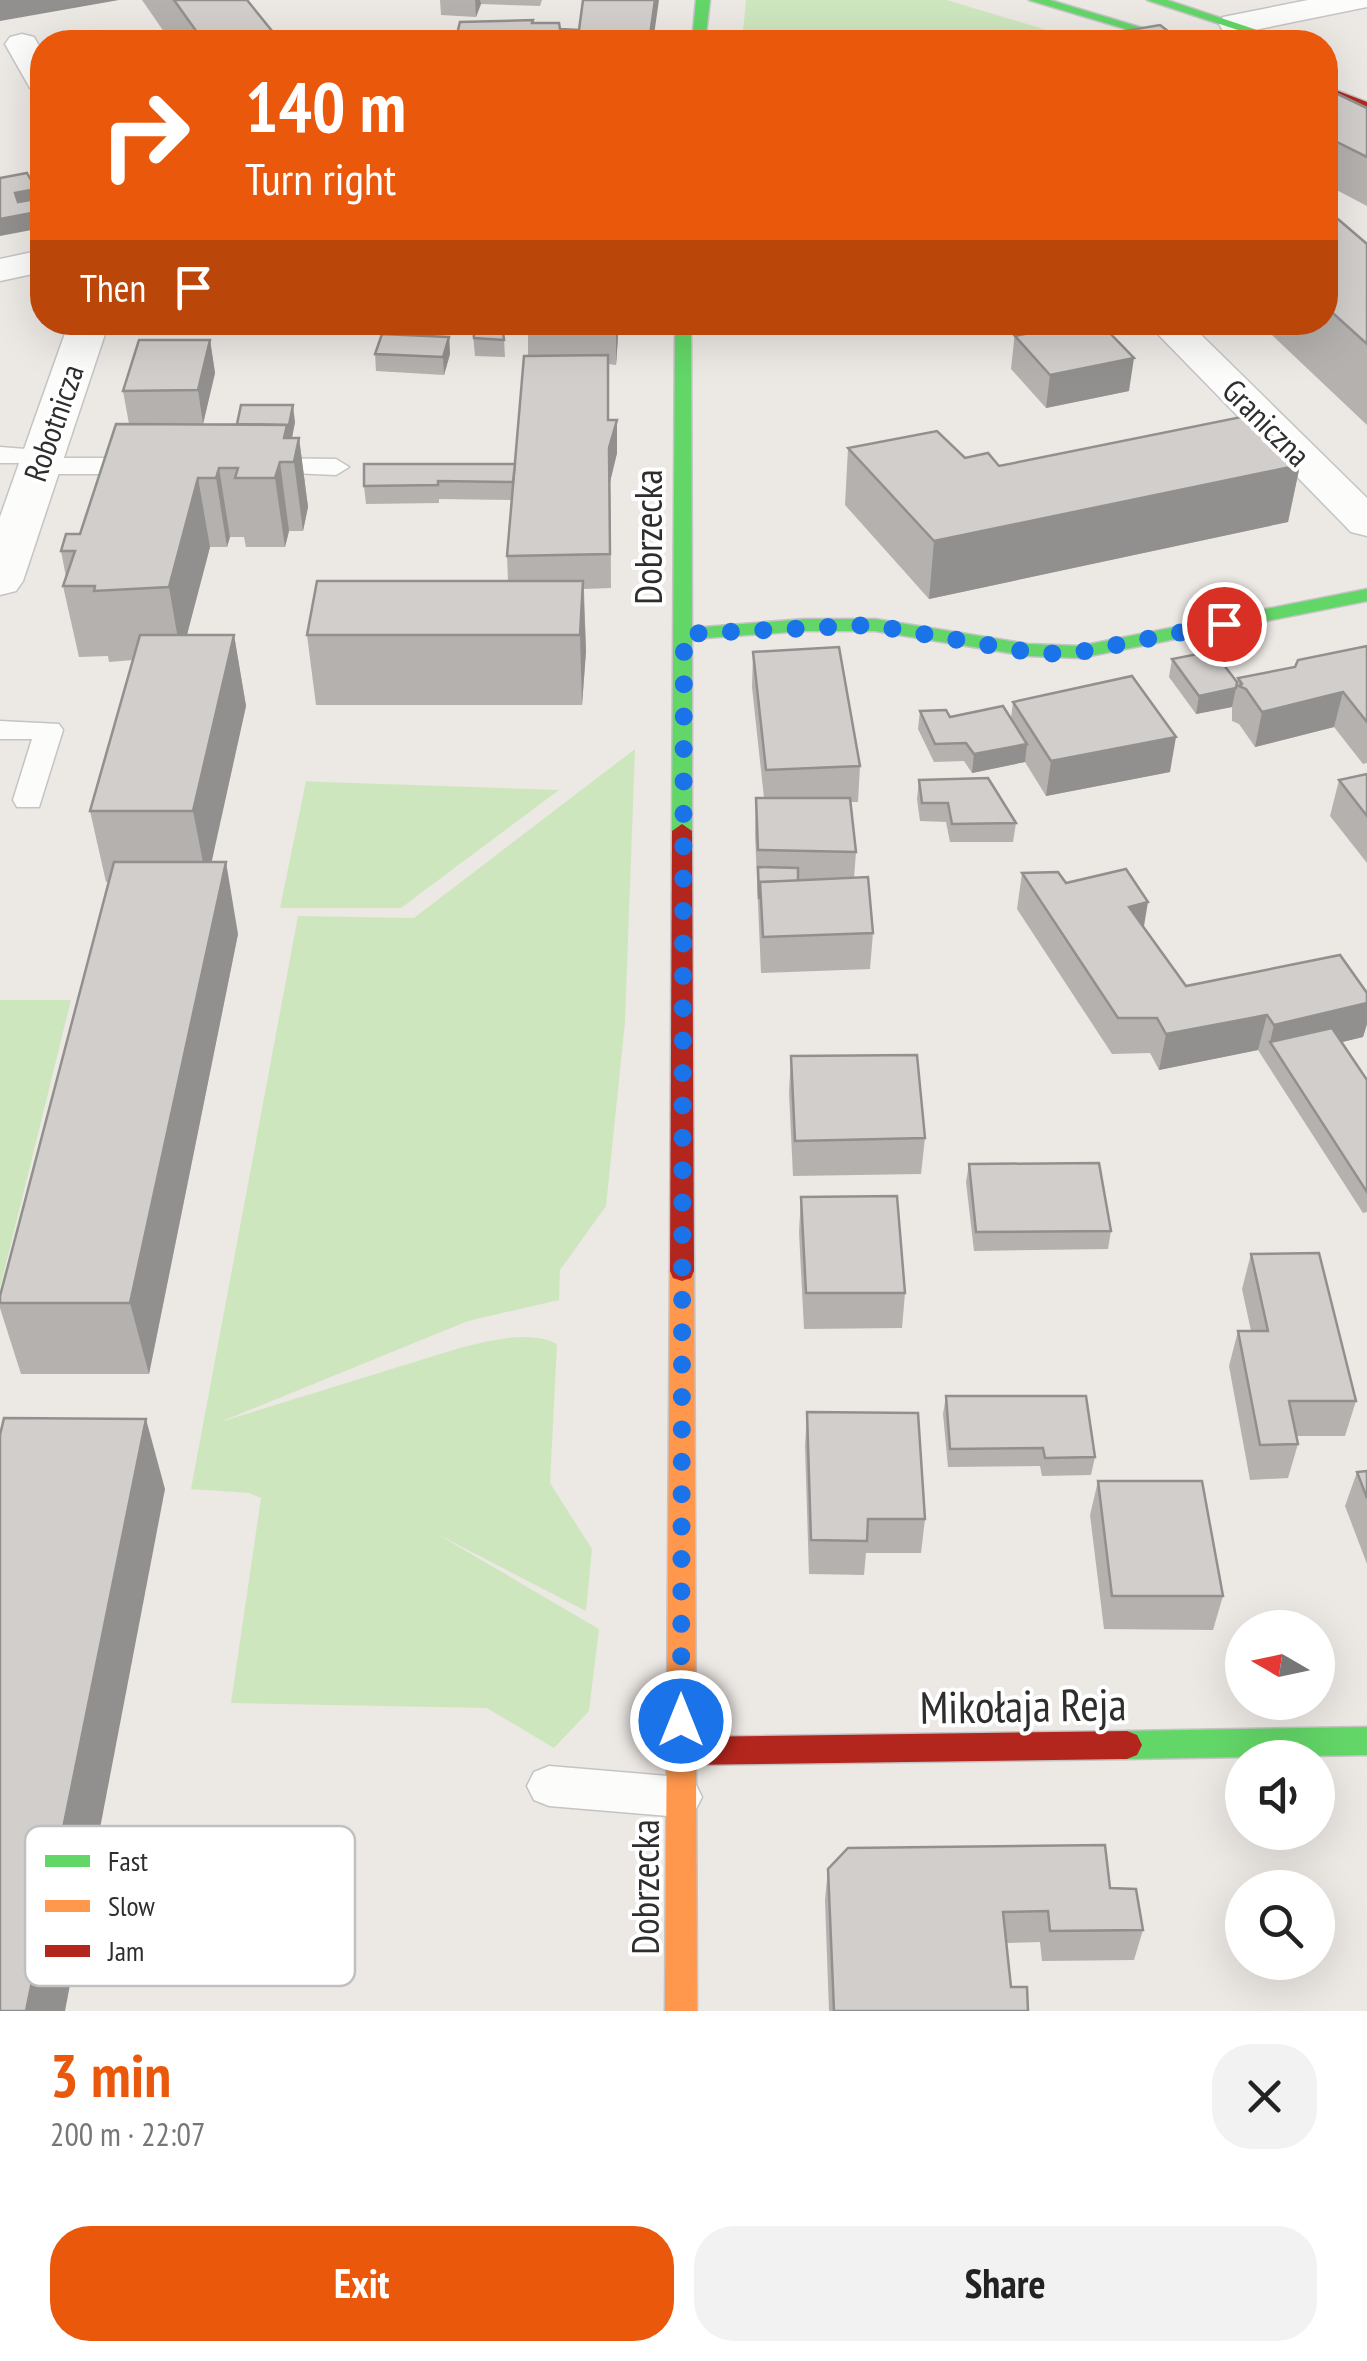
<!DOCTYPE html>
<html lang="en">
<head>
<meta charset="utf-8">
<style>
  :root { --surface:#fff; --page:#f2f2f2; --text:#222; --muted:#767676; --accent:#ea580c }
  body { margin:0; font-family:"PT Sans Narrow",sans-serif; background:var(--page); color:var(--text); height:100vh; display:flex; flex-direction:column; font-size:38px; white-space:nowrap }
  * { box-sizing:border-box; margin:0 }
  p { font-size:32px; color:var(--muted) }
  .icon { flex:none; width:55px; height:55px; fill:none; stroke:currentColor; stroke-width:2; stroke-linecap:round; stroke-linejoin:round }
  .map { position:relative; height:2011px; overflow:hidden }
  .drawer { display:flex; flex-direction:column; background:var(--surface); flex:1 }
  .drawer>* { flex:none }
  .top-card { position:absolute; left:30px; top:30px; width:1308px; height:305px; border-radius:40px; box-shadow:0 10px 40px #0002; background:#ea580c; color:#fff; overflow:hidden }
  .needle { width:65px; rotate:279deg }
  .fabs { position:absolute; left:1225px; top:1610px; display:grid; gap:20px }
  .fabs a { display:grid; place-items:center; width:110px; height:110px; border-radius:50%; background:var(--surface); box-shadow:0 10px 40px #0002; font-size:50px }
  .pin { position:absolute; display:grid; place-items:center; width:85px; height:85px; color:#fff; margin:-42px; border:5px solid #fff; border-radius:50%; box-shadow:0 2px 10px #0007 }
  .me { position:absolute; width:110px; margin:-55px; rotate:0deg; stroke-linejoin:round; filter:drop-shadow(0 0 8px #0008) }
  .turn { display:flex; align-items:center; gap:35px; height:210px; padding:0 50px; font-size:45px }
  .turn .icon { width:130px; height:130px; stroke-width:2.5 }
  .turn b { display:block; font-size:70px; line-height:85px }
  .then { display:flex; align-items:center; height:95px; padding:0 50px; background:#0003; gap:20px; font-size:38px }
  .round { display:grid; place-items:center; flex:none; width:105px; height:105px; border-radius:40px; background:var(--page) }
  .overview { display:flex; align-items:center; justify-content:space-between; height:170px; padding:0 50px }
  h1 { font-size:60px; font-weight:800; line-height:75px; color:var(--accent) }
  .action { display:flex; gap:20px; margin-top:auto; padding:20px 50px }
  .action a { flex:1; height:115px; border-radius:40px; background:var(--accent); color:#fff; font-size:40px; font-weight:800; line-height:115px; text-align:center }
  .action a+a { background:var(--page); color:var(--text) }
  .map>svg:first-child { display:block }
  .green { fill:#cee6be }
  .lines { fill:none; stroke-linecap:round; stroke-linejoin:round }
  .lane-casing { stroke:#c5c4c5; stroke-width:3 }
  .street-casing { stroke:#c5c4c5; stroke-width:3 }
  .fast-casing { stroke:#c5c4c5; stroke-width:3 }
  .slow-casing { stroke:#c5c4c5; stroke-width:3 }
  .jam-casing { stroke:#c5c4c5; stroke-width:3 }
  .lane { fill:#fcfcfb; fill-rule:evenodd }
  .street { fill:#fcfcfb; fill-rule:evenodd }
  .fast { fill:#63d668; fill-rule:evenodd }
  .slow { fill:#ff974d; fill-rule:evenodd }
  .jam { fill:#b3261e; fill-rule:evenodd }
  .wall { fill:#b4b1af }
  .shaded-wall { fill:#92908e }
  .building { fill:#d1cecb; stroke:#92908e; stroke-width:2.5 }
  .route { stroke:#1a73e8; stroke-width:18; stroke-dasharray:0 32.4 }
  .labels { text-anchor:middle; stroke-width:8; stroke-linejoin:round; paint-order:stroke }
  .far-street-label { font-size:32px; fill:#2e2e2e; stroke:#fff }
  .street-label { font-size:38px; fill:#2e2e2e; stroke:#fff }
  .near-street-label { font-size:45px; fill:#2e2e2e; stroke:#fff }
  .key { fill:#fff; stroke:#c0c0c0; stroke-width:2.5 }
  .key-label { font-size:28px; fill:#2e2e2e }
</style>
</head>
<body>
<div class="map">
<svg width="1367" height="2011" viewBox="0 0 1367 2011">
  <rect width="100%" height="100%" fill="#ece8e4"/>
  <!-- green -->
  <g class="green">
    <path d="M 746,0 L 947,0 L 1066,36 L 1035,42 L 742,42 Z"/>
    <path d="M 635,749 L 625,1022 L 606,1206 L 560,1270 L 559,1300 L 468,1321 L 220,1422 L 463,1347 C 493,1340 529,1330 557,1344 L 550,1483 L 592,1549 L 586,1611 L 437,1534 L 599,1629 L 589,1711 L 554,1748 L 487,1708 L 231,1703 L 261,1498 L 249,1493 L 191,1489 L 298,916 L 414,918 Z"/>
    <path d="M 306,781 L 323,782 L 559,790 L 401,908 L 280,908 Z"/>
    <path d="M 0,1000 L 71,1000 L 0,1288 Z"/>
  </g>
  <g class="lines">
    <!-- lane casing -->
    <g class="lane-casing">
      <g id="lane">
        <path d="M 0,447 L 52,451 L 54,458 L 146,458 L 159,466 L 146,474 L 39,474 L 30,471 L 28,463 L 0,463 Z"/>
        <path d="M 260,458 L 336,459 L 349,467 L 336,475 L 251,471 L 247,466 L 251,461 Z"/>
        <path d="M 0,721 L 59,724 L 63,730 L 39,807 L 17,807 L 13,800 L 32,739 L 0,739 Z"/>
        <path d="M 549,1766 L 680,1777 L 695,1783 L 702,1797 L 695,1811 L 680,1817 L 549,1806 L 534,1800 L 527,1786 L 534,1772 Z"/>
      </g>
    </g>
    <!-- street casing -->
    <g class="street-casing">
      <g id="street">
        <path d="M 1308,0 L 1367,0 L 1367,7 L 1235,34 L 1223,31 L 1219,24 L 1223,17 Z"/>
        <path d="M 22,34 L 34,37 L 42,51 L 42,91 L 30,88 L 5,44 L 10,37 Z"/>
        <path d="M 42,250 L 42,272 L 0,281 L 0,259 Z"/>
        <path d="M 69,322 L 109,322 L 23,581 L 16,591 L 0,595 L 0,517 Z"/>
        <path d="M 1146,322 L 1188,322 L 1367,498 L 1367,536 L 1351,532 Z"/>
      </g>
    </g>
    <!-- fast casing -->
    <g class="fast-casing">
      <g id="fast">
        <path d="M 696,0 L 710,0 L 705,42 L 692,42 Z"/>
        <path d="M 1029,0 L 1050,0 L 1189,42 L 1169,42 Z"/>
        <path d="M 1147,0 L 1167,0 L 1293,42 L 1274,42 Z"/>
        <path d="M 675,322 L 691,322 L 692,628 L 804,619 L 875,619 L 1028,644 L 1080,646 L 1367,589 L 1367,601 L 1080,658 L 1028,656 L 875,631 L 804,631 L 692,639 L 692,831 L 682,838 L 675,836 L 672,831 Z"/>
        <path d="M 1367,1727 L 1367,1755 L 1127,1759 L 1117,1755 L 1112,1745 L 1117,1735 L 1127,1731 Z"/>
      </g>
    </g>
    <!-- slow casing -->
    <g class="slow-casing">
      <path id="slow" d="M 682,1261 L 691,1264 L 694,1271 L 697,2011 L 665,2011 L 670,1271 L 673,1264 Z"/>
    </g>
    <!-- jam casing -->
    <g class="jam-casing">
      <g id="jam">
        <path d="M 1325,86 L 1367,102 L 1367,111 L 1325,95 Z"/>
        <path d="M 682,824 L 692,831 L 694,1271 L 691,1278 L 682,1281 L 673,1278 L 670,1271 L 672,831 Z"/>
        <path d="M 1127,1731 L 1137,1735 L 1142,1745 L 1137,1755 L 1127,1759 L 681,1765 L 671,1761 L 666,1751 L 671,1741 L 681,1737 Z"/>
      </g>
    </g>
    <!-- lane -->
    <use href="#lane" class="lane"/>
    <!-- street -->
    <use href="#street" class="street"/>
    <!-- fast -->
    <use href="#fast" class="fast"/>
    <!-- slow -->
    <use href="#slow" class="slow"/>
    <!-- jam -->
    <use href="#jam" class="jam"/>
  </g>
  <!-- wall -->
  <g class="wall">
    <path d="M 142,0 L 247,0 L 281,42 L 171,42 Z"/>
    <path d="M 440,0 L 542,0 L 540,6 L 481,4 L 476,17 L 441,15 Z"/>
    <path d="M 1325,88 L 1367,108 L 1367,206 L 1325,184 Z"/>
    <path d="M 1325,208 L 1367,244 L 1367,425 L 1258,322 L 1325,322 Z"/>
    <path d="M 472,322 L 504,340 L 505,357 L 475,356 Z"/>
    <path d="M 528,322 L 619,322 L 616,365 L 608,364 L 609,420 L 617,420 L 617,453 L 610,482 L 611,588 L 584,589 L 586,651 L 582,705 L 316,705 L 307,635 L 508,581 L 507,556 L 512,500 L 439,499 L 439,503 L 366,504 L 364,486 L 515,464 L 528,356 Z"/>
    <path d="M 1016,322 L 1099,322 L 1129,391 L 1046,408 L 1011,369 Z"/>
    <path d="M 449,337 L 450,354 L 444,375 L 376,371 L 375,354 Z"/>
    <path d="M 210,340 L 215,373 L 203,424 L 295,422 L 292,438 L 299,438 L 308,507 L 303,531 L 289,531 L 285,547 L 246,547 L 244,537 L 230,537 L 227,547 L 210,547 L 187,635 L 234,635 L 246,706 L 211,862 L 238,934 L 149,1374 L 21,1374 L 0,1308 L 0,1296 L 109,882 L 106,882 L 90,811 L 133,660 L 109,662 L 108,656 L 79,657 L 63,586 L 66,577 L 61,551 L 80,534 L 129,424 L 123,391 Z"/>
    <path d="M 848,448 L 965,458 L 999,466 L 1300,465 L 1288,522 L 929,599 L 845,505 Z"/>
    <path d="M 1367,646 L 1367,763 L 1363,764 L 1334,727 L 1255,747 L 1239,724 L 1232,721 L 1232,707 L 1196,714 L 1169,677 L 1172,659 L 1237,682 L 1238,678 L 1295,667 Z"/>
    <path d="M 753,652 L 860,766 L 858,802 L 851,802 L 856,852 L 854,878 L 873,933 L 870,969 L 761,973 L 755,834 L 756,798 L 764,798 L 752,687 Z"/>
    <path d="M 1013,702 L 1170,772 L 1046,796 L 1025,762 L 972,773 L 964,761 L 934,762 L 918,729 L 920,711 L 950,717 L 1011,718 Z"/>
    <path d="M 1367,774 L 1367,863 L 1330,816 L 1339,780 Z"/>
    <path d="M 919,780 L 1016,823 L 1013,842 L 950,842 L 946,822 L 920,821 L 917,799 Z"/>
    <path d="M 1022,873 L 1066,883 L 1144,927 L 1186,986 L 1367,993 L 1367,1024 L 1363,1037 L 1342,1042 L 1367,1080 L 1367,1212 L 1363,1213 L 1258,1050 L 1159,1070 L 1150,1053 L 1112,1054 L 1017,909 Z"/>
    <path d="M 791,1056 L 925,1138 L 921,1174 L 793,1176 L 789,1092 Z"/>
    <path d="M 969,1164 L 1111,1231 L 1108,1249 L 974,1251 L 966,1182 Z"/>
    <path d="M 801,1197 L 905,1293 L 902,1328 L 804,1329 L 799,1232 Z"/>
    <path d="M 1251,1254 L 1356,1401 L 1345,1436 L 1297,1436 L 1298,1444 L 1288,1478 L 1250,1480 L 1229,1366 L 1238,1331 L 1251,1331 L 1242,1289 Z"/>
    <path d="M 946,1396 L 1095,1457 L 1091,1475 L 1042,1476 L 1040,1466 L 948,1467 L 943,1414 Z"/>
    <path d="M 807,1412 L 925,1519 L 921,1553 L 866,1553 L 864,1575 L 809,1574 L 805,1446 Z"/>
    <path d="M 1367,1471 L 1367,1564 L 1345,1506 L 1357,1472 Z"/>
    <path d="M 1098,1481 L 1223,1596 L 1213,1630 L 1104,1629 L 1090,1515 Z"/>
    <path d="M 828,1869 L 1110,1888 L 1143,1930 L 1134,1960 L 1042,1961 L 1040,1942 L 1006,1943 L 1011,1987 L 1028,2011 L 829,2011 L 825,1900 Z"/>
  </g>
  <!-- shaded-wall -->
  <g class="shaded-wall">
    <path d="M 0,0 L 119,0 L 0,21 Z"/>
    <path d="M 475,0 L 480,0 L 481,4 L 476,17 Z"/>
    <path d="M 655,0 L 659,0 L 653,42 L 649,42 Z"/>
    <path d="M 36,189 L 40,205 L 18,210 L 15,193 Z"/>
    <path d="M 42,211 L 42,228 L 0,236 L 0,219 Z"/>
    <path d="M 616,322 L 619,322 L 616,365 Z"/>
    <path d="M 449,337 L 450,354 L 444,375 L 443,357 Z"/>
    <path d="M 210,340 L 215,373 L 203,424 L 198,390 Z"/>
    <path d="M 1134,358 L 1129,391 L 1046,408 L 1050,375 Z"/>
    <path d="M 293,405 L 295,422 L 290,448 L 284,438 Z"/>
    <path d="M 617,420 L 617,453 L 610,482 L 611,588 L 609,448 Z"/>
    <path d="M 299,438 L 308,507 L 303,531 L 294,462 Z"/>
    <path d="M 280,462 L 289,531 L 285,547 L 275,478 Z"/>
    <path d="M 1300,465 L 1288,522 L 929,599 L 934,541 Z"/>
    <path d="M 219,468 L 230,537 L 227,547 L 216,478 Z"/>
    <path d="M 198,478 L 210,547 L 181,657 L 169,587 Z"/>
    <path d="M 583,581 L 586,651 L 582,705 L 580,635 Z"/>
    <path d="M 234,635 L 246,706 L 207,883 L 193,811 Z"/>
    <path d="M 1236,688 L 1232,707 L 1196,714 L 1199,696 Z"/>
    <path d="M 1343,692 L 1334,727 L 1255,747 L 1262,712 Z"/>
    <path d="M 1176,737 L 1170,772 L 1046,796 L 1051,761 Z"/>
    <path d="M 1027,744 L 1025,762 L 972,773 L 974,754 Z"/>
    <path d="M 226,862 L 238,934 L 149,1374 L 130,1303 Z"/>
    <path d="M 1148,902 L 1142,938 L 1129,907 Z"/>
    <path d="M 1367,1003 L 1367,1024 L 1363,1037 L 1280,1057 L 1270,1042 L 1274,1025 Z"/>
    <path d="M 1267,1015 L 1258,1050 L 1159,1070 L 1166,1034 Z"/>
    <path d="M 146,1419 L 165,1489 L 65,2011 L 26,2011 Z"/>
  </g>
  <!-- building -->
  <g class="building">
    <path d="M 174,0 L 247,0 L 281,42 L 204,42 Z"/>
    <path d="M 583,0 L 655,0 L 649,42 L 455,42 L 460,22 L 533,20 L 532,23 L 559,23 L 560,29 L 579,30 Z"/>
    <path d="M 1160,25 L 1182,42 L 1089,42 L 1083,38 Z"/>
    <path d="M 389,40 L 456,41 L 455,42 L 388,42 Z"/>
    <path d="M 1325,88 L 1367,108 L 1367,157 L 1325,136 Z"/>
    <path d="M 27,173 L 36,189 L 15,193 L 18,202 L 41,198 L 42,211 L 0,219 L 0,178 Z"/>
    <path d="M 1325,208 L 1367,244 L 1367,344 L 1325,306 Z"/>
    <path d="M 473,322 L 502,322 L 504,340 L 474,338 Z"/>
    <path d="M 528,322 L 616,322 L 616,332 L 527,330 Z"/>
    <path d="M 1020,322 L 1099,322 L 1134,358 L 1050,375 L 1015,336 L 1030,333 Z"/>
    <path d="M 382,334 L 449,337 L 443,357 L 375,354 Z"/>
    <path d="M 139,340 L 210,340 L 198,390 L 123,391 Z"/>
    <path d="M 608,355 L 608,420 L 617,420 L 609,448 L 610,554 L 507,556 L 524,356 Z"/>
    <path d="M 241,405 L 293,405 L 288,430 L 287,425 L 237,424 Z"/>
    <path d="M 1251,415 L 1300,465 L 934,541 L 848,448 L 937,431 L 965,458 L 988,453 L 999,466 Z"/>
    <path d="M 116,424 L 287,425 L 284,438 L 299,438 L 294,462 L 280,462 L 275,478 L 235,478 L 238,468 L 219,468 L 216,478 L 198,478 L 169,587 L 94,591 L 95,586 L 63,586 L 75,551 L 61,551 L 66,534 L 80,534 Z"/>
    <path d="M 364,464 L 515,464 L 513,482 L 438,481 L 438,485 L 364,486 Z"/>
    <path d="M 317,581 L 583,581 L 580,635 L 307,635 Z"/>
    <path d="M 140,635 L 234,635 L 193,811 L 90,811 Z"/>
    <path d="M 1367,646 L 1367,722 L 1343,692 L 1262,712 L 1246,689 L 1239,686 L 1242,684 L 1238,678 L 1295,667 L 1298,660 Z"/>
    <path d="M 839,647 L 860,766 L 766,770 L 753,652 Z"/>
    <path d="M 1213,651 L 1237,682 L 1236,688 L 1199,696 L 1172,659 Z"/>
    <path d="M 1132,676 L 1176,737 L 1051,761 L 1013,702 Z"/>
    <path d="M 1003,706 L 1027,744 L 974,754 L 966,743 L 935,744 L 920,711 L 946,710 L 950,717 Z"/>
    <path d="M 1367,774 L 1367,816 L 1339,780 Z"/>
    <path d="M 988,778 L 1016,823 L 952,824 L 948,803 L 922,803 L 919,780 Z"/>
    <path d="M 756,798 L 850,798 L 856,852 L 758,850 Z"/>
    <path d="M 114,862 L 226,862 L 130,1303 L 0,1303 L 0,1296 Z"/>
    <path d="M 758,867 L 798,868 L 798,881 L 760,882 L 759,899 Z"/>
    <path d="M 1126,869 L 1148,902 L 1129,907 L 1186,986 L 1340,955 L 1367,993 L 1367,1003 L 1274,1025 L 1267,1015 L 1166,1034 L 1157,1018 L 1118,1018 L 1022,873 L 1058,872 L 1066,883 Z"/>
    <path d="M 868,877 L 873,933 L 763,937 L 760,882 Z"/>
    <path d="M 1332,1028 L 1367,1080 L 1367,1192 L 1270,1042 Z"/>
    <path d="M 917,1055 L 925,1138 L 795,1141 L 791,1056 Z"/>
    <path d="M 1099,1163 L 1111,1231 L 976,1232 L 969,1164 Z"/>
    <path d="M 897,1196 L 905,1293 L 806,1293 L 801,1197 Z"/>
    <path d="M 1319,1253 L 1356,1401 L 1289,1401 L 1298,1444 L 1260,1445 L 1238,1331 L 1268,1331 L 1251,1254 Z"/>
    <path d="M 946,1396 L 1086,1396 L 1095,1457 L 1045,1458 L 1043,1448 L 950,1449 Z"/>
    <path d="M 807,1412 L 918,1413 L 925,1519 L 868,1519 L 867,1541 L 811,1540 Z"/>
    <path d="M 4,1418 L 146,1419 L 26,2011 L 0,2011 L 0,1435 Z"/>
    <path d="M 1367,1471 L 1367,1498 L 1357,1472 Z"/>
    <path d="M 1098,1481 L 1202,1481 L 1223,1596 L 1112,1596 Z"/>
    <path d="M 1105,1845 L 1110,1888 L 1136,1889 L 1143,1930 L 1050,1931 L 1048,1911 L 1003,1912 L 1011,1987 L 1027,1987 L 1028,2011 L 834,2011 L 828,1869 L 848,1848 Z"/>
  </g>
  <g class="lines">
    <!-- route -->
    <path class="route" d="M 681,1721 L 684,634 L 871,625 L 1040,654 L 1080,652 L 1224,624"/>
  </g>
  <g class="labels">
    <!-- far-street labels -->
    <g class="far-street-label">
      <text transform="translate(54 423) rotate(-71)" y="11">Robotnicza</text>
      <text transform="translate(1266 423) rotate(45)" y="11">Graniczna</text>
    </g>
    <!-- street labels -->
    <g class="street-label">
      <text transform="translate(649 537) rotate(-90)" y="13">Dobrzecka</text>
      <text transform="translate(646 1887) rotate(-90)" y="13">Dobrzecka</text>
    </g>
    <!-- near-street labels -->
    <g class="near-street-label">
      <text transform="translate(1023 1706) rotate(-1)" y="16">Mikołaja Reja</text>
    </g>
  </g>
  <!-- legend -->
  <rect x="25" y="1826" width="330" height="160" rx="15" class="key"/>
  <rect x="45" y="1855" width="45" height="12" fill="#63d668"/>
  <rect x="45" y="1900" width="45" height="12" fill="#ff974d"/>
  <rect x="45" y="1945" width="45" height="12" fill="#b3261e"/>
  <g class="key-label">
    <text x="108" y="1871">Fast</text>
    <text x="108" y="1916">Slow</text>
    <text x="108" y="1961">Jam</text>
  </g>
</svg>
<div class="fabs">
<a><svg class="needle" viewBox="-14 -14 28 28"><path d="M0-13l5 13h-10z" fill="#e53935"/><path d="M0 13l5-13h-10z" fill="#767676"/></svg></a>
<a><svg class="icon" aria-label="sound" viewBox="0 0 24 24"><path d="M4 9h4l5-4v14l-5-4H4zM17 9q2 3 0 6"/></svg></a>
<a><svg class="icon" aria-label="search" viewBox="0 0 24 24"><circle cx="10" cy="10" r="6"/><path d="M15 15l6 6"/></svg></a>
</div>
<div class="pin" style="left:1224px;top:624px;background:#d93025"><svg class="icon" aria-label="arrive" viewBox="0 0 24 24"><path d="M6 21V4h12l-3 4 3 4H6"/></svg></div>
<svg class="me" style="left:681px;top:1721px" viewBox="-20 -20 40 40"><circle r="17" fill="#1a73e8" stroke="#fff" stroke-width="3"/><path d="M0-11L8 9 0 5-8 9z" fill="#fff"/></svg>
<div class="top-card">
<div class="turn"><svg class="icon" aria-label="right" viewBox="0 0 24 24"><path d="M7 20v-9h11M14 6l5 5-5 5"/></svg><div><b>140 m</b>Turn right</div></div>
<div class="then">Then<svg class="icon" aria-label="arrive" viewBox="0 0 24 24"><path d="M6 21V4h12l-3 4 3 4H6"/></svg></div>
</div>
</div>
<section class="drawer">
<div class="overview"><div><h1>3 min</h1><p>200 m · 22:07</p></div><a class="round"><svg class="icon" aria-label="close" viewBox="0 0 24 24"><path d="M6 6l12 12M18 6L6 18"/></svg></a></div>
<div class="action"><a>Exit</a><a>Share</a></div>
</section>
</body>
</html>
